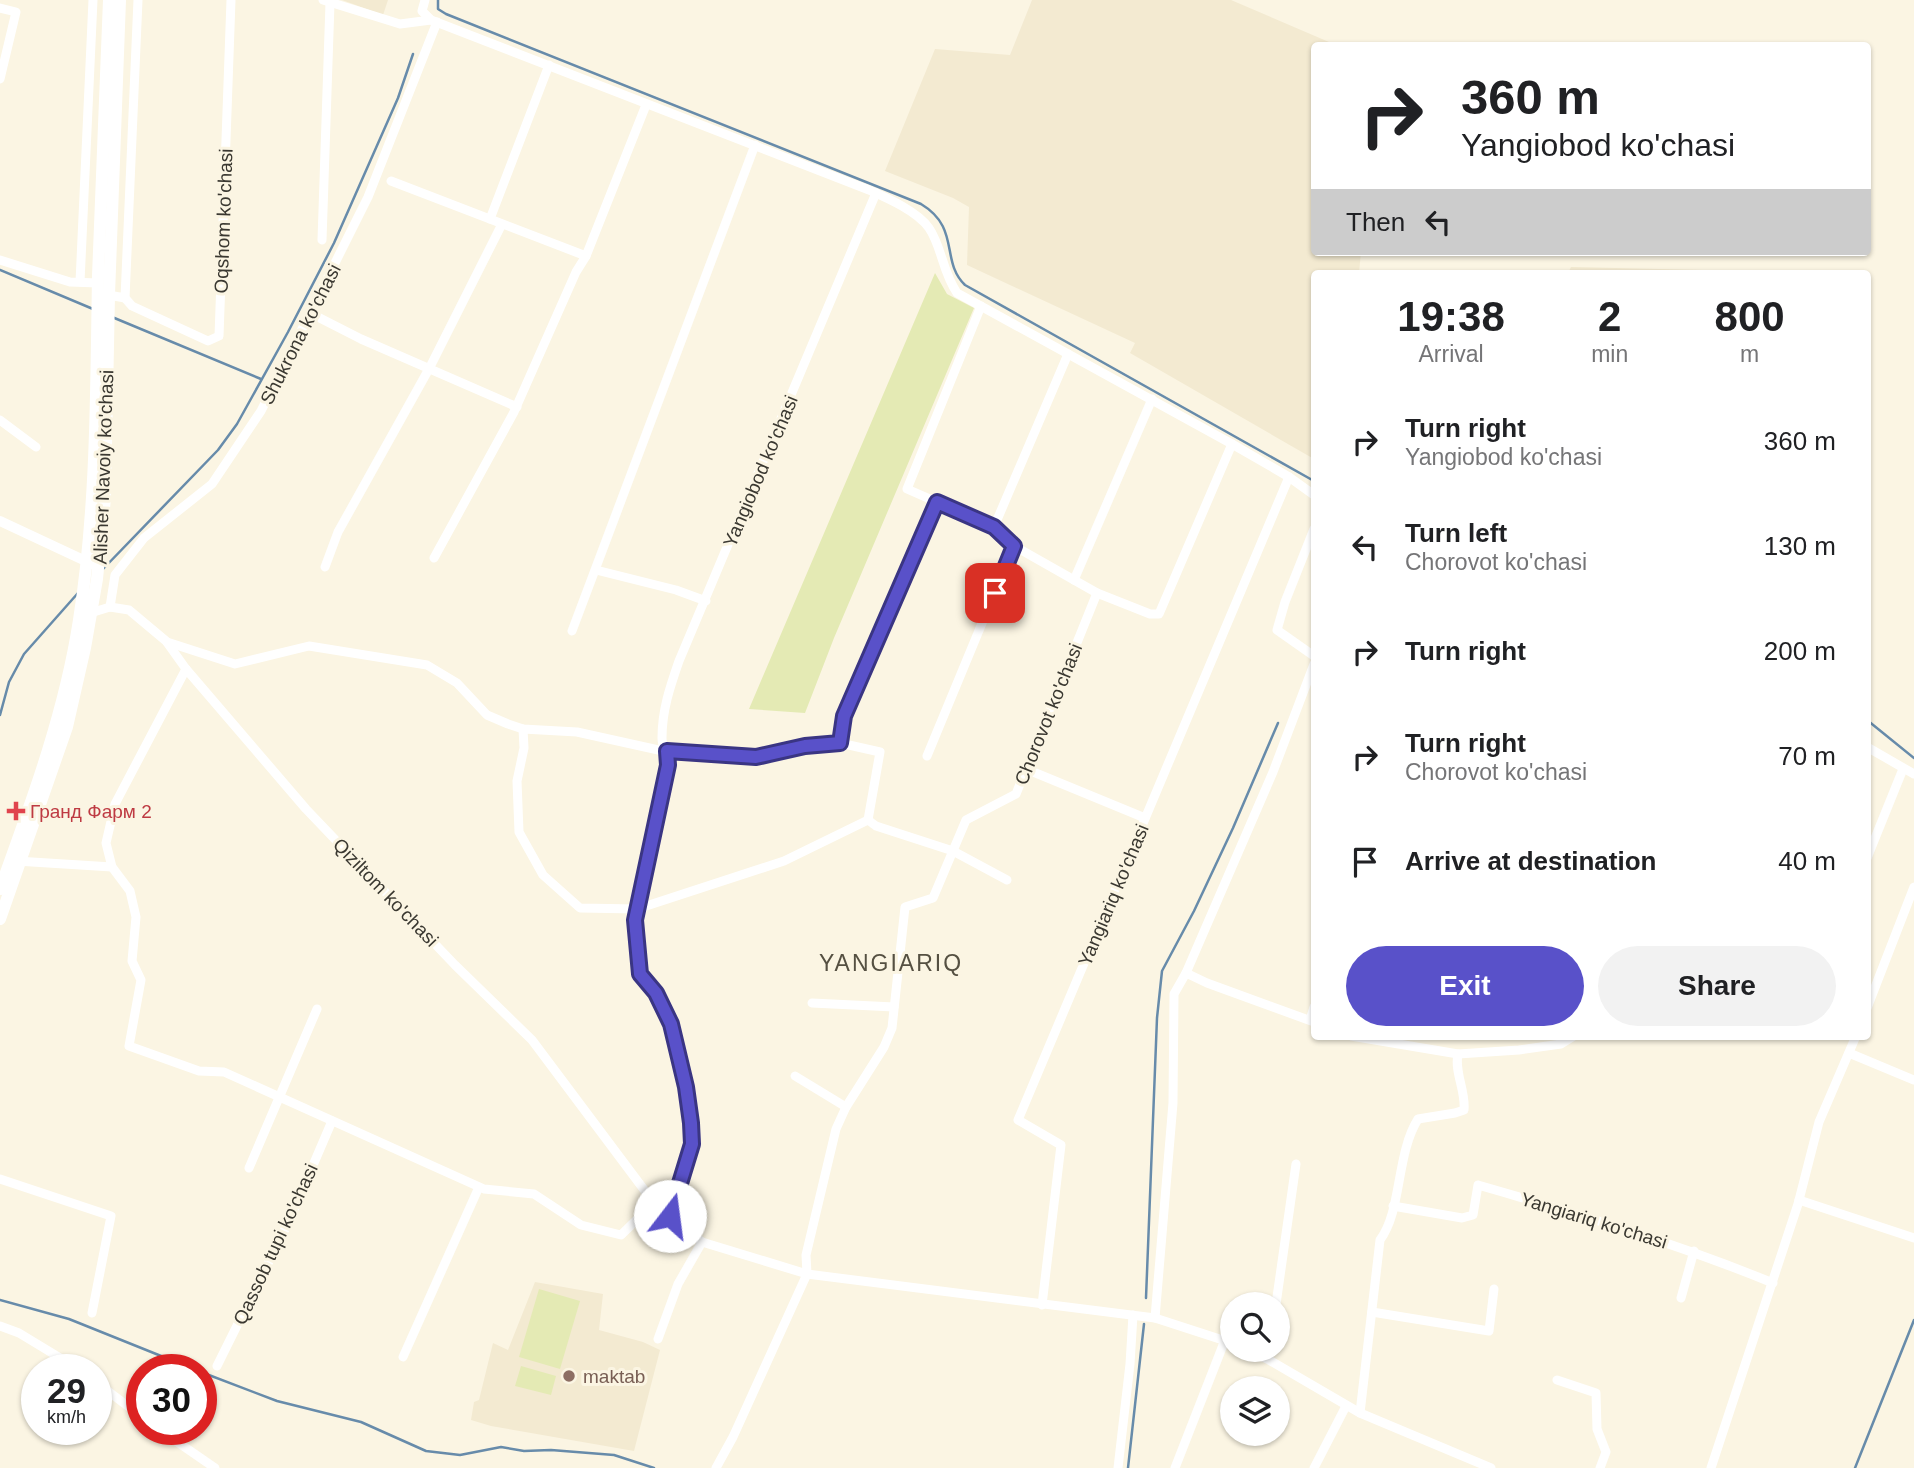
<!DOCTYPE html>
<html lang="en">
<head>
<meta charset="utf-8">
<style>
  :root { --surface:#fff; --page:#f2f2f2; --text:#202124; --muted:#757577; --accent:#5951c9 }
  body { margin:0; font-family:Arial,sans-serif; background:var(--page); color:var(--text); height:100vh; display:flex; flex-direction:column; font-size:26px; white-space:nowrap }
  * { box-sizing:border-box; margin:0 }
  p { font-size:23px; color:var(--muted) }
  .icon { flex:none; width:38px; height:38px; fill:none; stroke:currentColor; stroke-width:2; stroke-linecap:round; stroke-linejoin:round }
  .map { position:relative; flex:1; overflow:hidden }
  .sheet { position:absolute; left:1311px; top:270px; width:560px; height:770px; display:flex; flex-direction:column; background:var(--surface); border-radius:7px; box-shadow:0 2px 5px #0004 }
  .sheet>* { flex:none }
  .top-card { position:absolute; left:1311px; top:42px; width:560px; height:214px; border-radius:7px; box-shadow:0 2px 5px #0004; background:#fff; color:var(--text); overflow:hidden }
  .buttons { position:absolute; left:1220px; top:1292px; display:grid; gap:14px }
  .buttons a { display:grid; place-items:center; width:70px; height:70px; border-radius:50%; background:var(--surface); box-shadow:0 2px 5px #0004; font-size:35px }
  .speed { position:absolute; left:21px; top:1354px; display:flex; gap:14px; font-size:35px; font-weight:700; text-align:center }
  .speed>* { display:grid; place-content:center; width:91px; height:91px; border-radius:50%; background:var(--surface); box-shadow:0 2px 5px #0004; line-height:1 }
  .speed small { font-size:18px; font-weight:400 }
  .speed .limit { border:10px solid #d22; background:#fff; color:#111 }
  .pin { position:absolute; display:grid; place-items:center; width:60px; height:60px; color:#fff; margin:-30px; border-radius:14px; box-shadow:0 4px 10px #0006 }
  .me { position:absolute; width:77px; margin:-38px; rotate:15deg; stroke-linejoin:round; filter:drop-shadow(0 0 5px #0008) }
  .turn { display:flex; align-items:center; gap:24px; height:147px; padding:0 35px; font-size:32px }
  .turn .icon { width:91px; height:91px; stroke-width:2.5 }
  .turn b { display:block; font-size:49px; line-height:60px }
  .then { display:flex; align-items:center; height:66px; padding:0 35px; background:#0003; gap:14px; font-size:26px }
  .eta { display:flex; justify-content:space-evenly; align-items:center; height:119px; text-align:center }
  .eta b { font-size:42px; font-weight:700; line-height:49px }
  .button { display:flex; gap:14px; margin-top:auto; padding:14px 35px }
  .button a { flex:1; height:80px; border-radius:42px; background:var(--accent); color:#fff; font-size:28px; font-weight:700; line-height:80px; text-align:center }
  .button a+a { background:var(--page); color:var(--text) }
  ul { padding:0; list-style:none }
  li { display:flex; align-items:center; gap:21px; height:105px; padding:0 35px }
  li div { flex:1 }
  li b { display:block; font-size:26px }
  li em { font-style:normal }
  .map>svg:first-child { display:block }
  .built { fill:#f3ead1 }
  .green { fill:#e4eab4 }
  .lines { fill:none; stroke-linecap:round; stroke-linejoin:round }
  .stream { stroke:#678baa; stroke-width:2.5 }
  .minor { stroke:#fff; stroke-width:9 }
  .tertiary { stroke:#fff; stroke-width:10 }
  .secondary { stroke:#fff; stroke-width:12 }
  .route-casing { stroke:#3a3583; stroke-width:18 }
  .route { stroke:#5951c9; stroke-width:12 }
  .health-dot { fill:#e0444e; stroke:#fbf5e3; stroke-width:2.5 }
  .education-dot { fill:#8d6e63; stroke:#fbf5e3; stroke-width:2.5 }
  .labels { text-anchor:middle; stroke-width:6; stroke-linejoin:round; paint-order:stroke }
  .street-label { font-size:19px; fill:#3a3831; stroke:#fbf5e3 }
  .health-label { font-size:19px; fill:#be3a42; stroke:#fbf5e3; text-anchor:start }
  .education-label { font-size:19px; fill:#785e54; stroke:#fbf5e3; text-anchor:start }
  .quarter-label { font-size:23px; letter-spacing:2px; fill:#555042; stroke:#fbf5e3 }
</style>
</head>
<body>
<div class="map">
<svg width="1914" height="1468" viewBox="0 0 1914 1468">
  <rect width="100%" height="100%" fill="#fbf5e3"/>
  <!-- built -->
  <g class="built">
    <path d="M 342,0 L 388,0 L 383,15 Z"/>
    <path d="M 1032,0 L 1231,0 L 1336,45 L 1314,46 L 1314,252 L 1361,252 L 1359,273 L 1314,273 L 1314,459 L 1130,353 L 1135,343 L 967,265 L 969,207 L 953,198 L 885,171 L 935,49 L 1010,55 Z"/>
    <path d="M 1571,267 L 1788,272 L 1568,273 Z"/>
    <path d="M 535,1282 L 603,1294 L 599,1330 L 643,1342 L 660,1350 L 634,1451 L 491,1426 L 471,1420 L 474,1402 L 479,1400 L 493,1343 L 508,1350 Z"/>
  </g>
  <!-- green -->
  <g class="green">
    <path d="M 935,273 L 947,294 L 974,308 L 834,638 L 805,713 L 749,709 Z"/>
    <path d="M 539,1289 L 580,1301 L 560,1369 L 519,1357 Z"/>
    <path d="M 521,1366 L 556,1376 L 551,1395 L 515,1386 Z"/>
  </g>
  <g class="lines">
    <!-- stream -->
    <g class="stream">
      <path d="M 438,0 L 438,9 L 446,14 L 921,204 C 961,228 940,261 965,285 L 1314,481"/>
      <path d="M 0,270 L 93,309"/>
      <path d="M 112,317 L 261,379"/>
      <path d="M 103,569 L 218,450 L 237,424 L 288,332 L 334,243 L 398,98 L 413,54"/>
      <path d="M 0,715 L 9,682 L 24,654 L 78,593"/>
      <path d="M 1867,720 L 1914,758"/>
      <path d="M 1146,1298 L 1157,1018 L 1162,971 L 1194,911 L 1233,828 L 1278,723"/>
      <path d="M 0,1300 L 69,1319 L 196,1370"/>
      <path d="M 201,1372 L 277,1401 L 361,1422 L 426,1451 L 460,1455 L 501,1447 L 524,1451 L 551,1450 L 614,1455 L 654,1468"/>
      <path d="M 1128,1468 L 1144,1324"/>
      <path d="M 1855,1468 L 1914,1320"/>
    </g>
    <!-- minor -->
    <g class="minor">
      <path d="M 323,0 L 400,24 L 431,20"/>
      <path d="M 425,0 L 422,11 L 431,20 L 869,190 C 887,198 917,211 929,228 C 942,247 942,271 957,293 L 1232,444 L 1289,477 L 1314,495"/>
      <path d="M 0,8 L 16,12 L 0,79"/>
      <path d="M 391,181 L 586,256"/>
      <path d="M 490,219 L 549,65"/>
      <path d="M 322,240 L 330,3"/>
      <path d="M 0,260 L 70,282 L 98,283"/>
      <path d="M 80,282 L 93,0"/>
      <path d="M 103,294 L 125,298 L 138,0"/>
      <path d="M 125,298 L 132,306 L 208,341 L 219,336 L 231,0"/>
      <path d="M 981,306 L 907,489 L 994,527 L 1014,546 L 1097,593 L 1150,614 L 1159,614 L 1232,444"/>
      <path d="M 310,313 L 361,339 L 517,407"/>
      <path d="M 0,420 L 36,447"/>
      <path d="M 994,527 L 1068,354"/>
      <path d="M 1314,529 L 1285,602 L 1277,630 L 1314,656"/>
      <path d="M 434,558 L 514,412 L 576,272 L 586,256 L 646,105"/>
      <path d="M 325,567 L 338,532 L 430,367 L 502,224"/>
      <path d="M 596,570 L 676,590 L 706,601"/>
      <path d="M 1074,580 L 1152,399"/>
      <path d="M 110,607 L 115,575 L 144,538 L 212,484 L 261,411 L 368,197 L 437,22"/>
      <path d="M 87,614 L 110,607 L 129,610 L 166,641 L 186,669 L 306,809 L 455,965 L 532,1040 L 654,1203 L 702,1242 L 807,1274 L 1155,1318 L 1232,1343"/>
      <path d="M 572,631 L 755,145"/>
      <path d="M 167,642 L 235,664 L 309,646 L 427,665 L 457,683 L 487,715 L 508,724 L 523,729 L 577,732 L 672,753 L 756,757 L 805,746 L 840,743 L 880,752 L 868,820"/>
      <path d="M 186,669 L 115,804 L 106,843 L 112,867 L 130,891 L 136,917 L 132,961 L 141,980 L 129,1046 L 199,1071 L 224,1072 L 484,1189 L 534,1194 L 581,1225 L 621,1235 L 654,1203"/>
      <path d="M 523,729 L 524,748 L 517,781 L 519,832 L 543,875 L 580,908 L 637,909 L 784,861 L 868,820"/>
      <path d="M 840,743 L 844,716 L 937,502"/>
      <path d="M 1867,747 L 1914,774"/>
      <path d="M 927,756 L 1014,546"/>
      <path d="M 1026,769 L 1145,818"/>
      <path d="M 868,820 L 876,826 L 953,851 L 1007,880"/>
      <path d="M 1867,858 L 1903,769"/>
      <path d="M 16,861 L 112,867"/>
      <path d="M 1186,973 L 1207,983 L 1314,1022"/>
      <path d="M 812,1003 L 894,1007"/>
      <path d="M 1867,1008 L 1914,887"/>
      <path d="M 1310,1020 L 1314,1007"/>
      <path d="M 1351,1036 L 1458,1054 L 1519,1050 L 1561,1044 L 1574,1036"/>
      <path d="M 1849,1053 L 1914,1080"/>
      <path d="M 795,1076 L 846,1107"/>
      <path d="M 249,1168 L 317,1009"/>
      <path d="M 0,1179 L 111,1216 L 92,1313"/>
      <path d="M 1799,1200 L 1914,1238"/>
      <path d="M 1393,1206 L 1462,1218 L 1473,1215 L 1478,1185 C 1579,1214 1675,1243 1773,1283"/>
      <path d="M 670,1216 L 692,1144 L 691,1123 L 686,1087 L 671,1024 L 656,994 L 640,974 L 635,920 L 668,765 C 667,755 662,747 662,738 C 662,710 670,687 679,661 L 876,193"/>
      <path d="M 1681,1298 L 1694,1251"/>
      <path d="M 1276,1304 L 1296,1164"/>
      <path d="M 1042,1305 L 1061,1145 L 1018,1120 L 1289,477"/>
      <path d="M 1372,1312 L 1489,1331 L 1494,1289"/>
      <path d="M 1155,1318 L 1173,1103 L 1174,994 L 1186,973 L 1273,772 L 1314,664"/>
      <path d="M 0,1326 L 19,1333 L 80,1370"/>
      <path d="M 658,1339 L 678,1284 L 702,1242"/>
      <path d="M 1246,1349 L 1269,1360 L 1360,1413 L 1491,1468"/>
      <path d="M 403,1357 L 479,1187"/>
      <path d="M 217,1366 L 290,1219 L 332,1121"/>
      <path d="M 1557,1380 L 1596,1393 L 1597,1429 L 1606,1452 L 1600,1468"/>
      <path d="M 96,1382 L 142,1417"/>
      <path d="M 1360,1413 L 1380,1240 C 1402,1211 1396,1154 1418,1119 L 1455,1113 L 1464,1110 C 1466,1091 1454,1072 1458,1054"/>
      <path d="M 160,1430 L 215,1468"/>
      <path d="M 716,1468 L 733,1437 L 807,1274 L 806,1255 L 836,1129 L 846,1107 L 884,1047 L 892,1028 L 905,907 L 933,898 L 966,820 L 1016,794 L 1097,593"/>
      <path d="M 1118,1468 L 1130,1364 L 1133,1315"/>
      <path d="M 1175,1468 L 1225,1340"/>
      <path d="M 1314,1468 L 1346,1406"/>
      <path d="M 1711,1468 L 1798,1204 L 1819,1122 L 1856,1036"/>
    </g>
    <!-- tertiary -->
    <path class="tertiary" d="M 0,521 L 92,564"/>
    <!-- secondary -->
    <g class="secondary">
      <path d="M 0,889 C 32,801 65,712 79,620 C 97,505 96,391 98,276 C 101,184 106,92 109,0"/>
      <path d="M 0,919 L 67,727 L 85,648 L 97,579 L 105,498 L 109,295 L 120,0"/>
    </g>
  </g>
  <g class="lines">
    <!-- route casing -->
    <g class="route-casing">
      <path id="route" d="M 670,1216 L 692,1144 L 691,1123 L 686,1087 L 671,1024 L 656,993 L 640,974 L 635,920 L 668,765 L 667,751 L 756,757 L 805,746 L 840,743 L 844,716 L 937,502 L 994,527 L 1014,546 L 995,593"/>
    </g>
    <!-- route -->
    <use href="#route" class="route"/>
  </g>
  <!-- markers -->
  <path class="health-dot" d="M12.5 800.5h7v7h7v7h-7v7h-7v-7h-7v-7h7z"/>
  <circle class="education-dot" cx="569" cy="1376" r="7"/>
  <g class="labels">
    <!-- street labels -->
    <g class="street-label">
      <text transform="translate(223 221) rotate(-88)" y="7">Oqshom ko'chasi</text>
      <text transform="translate(300 334) rotate(-63)" y="7">Shukrona ko'chasi</text>
      <text transform="translate(103 467) rotate(-88)" y="7">Alisher Navoiy ko'chasi</text>
      <text transform="translate(760 471) rotate(-67)" y="7">Yangiobod ko'chasi</text>
      <text transform="translate(1048 714) rotate(-68)" y="7">Chorovot ko'chasi</text>
      <text transform="translate(386 892) rotate(46)" y="7">Qiziltom ko'chasi</text>
      <text transform="translate(1113 895) rotate(-67)" y="7">Yangiariq ko'chasi</text>
      <text transform="translate(1594 1220) rotate(17)" y="7">Yangiariq ko'chasi</text>
      <text transform="translate(275 1244) rotate(-65)" y="7">Qassob tupi ko'chasi</text>
    </g>
    <!-- health labels -->
    <g class="health-label">
      <text x="30" y="818">Гранд Фарм 2</text>
    </g>
    <!-- education labels -->
    <g class="education-label">
      <text x="583" y="1383">maktab</text>
    </g>
    <!-- quarter labels -->
    <g class="quarter-label">
      <text x="891" y="971">YANGIARIQ</text>
    </g>
  </g>
</svg>
<div class="buttons">
<a><svg class="icon" aria-label="search" viewBox="0 0 24 24"><circle cx="10" cy="10" r="6"/><path d="M15 15l6 6"/></svg></a>
<a><svg class="icon" aria-label="layers" viewBox="0 0 24 24"><path d="M12 4l9 5-9 5-9-5zM3 14l9 5 9-5"/></svg></a>
</div>
<div class="speed"><div>29<small>km/h</small></div><div class="limit">30</div></div>
<div class="pin" style="left:995px;top:593px;background:#d93025"><svg class="icon" aria-label="arrive" viewBox="0 0 24 24"><path d="M6 21V4h12l-3 4 3 4H6"/></svg></div>
<svg class="me" style="left:670px;top:1216px" viewBox="-20 -20 40 40"><circle r="19" fill="#fff"/><path d="M0-13L10 11 0 6-10 11z" fill="#5951c9"/></svg>
<div class="top-card">
<div class="turn"><svg class="icon" aria-label="right" viewBox="0 0 24 24"><path d="M7 20v-9h11M14 6l5 5-5 5"/></svg><div><b>360 m</b>Yangiobod ko'chasi</div></div>
<div class="then">Then<svg class="icon" aria-label="left" viewBox="0 0 24 24"><path d="M17 20v-9H6M10 6l-5 5 5 5"/></svg></div>
</div>
<section class="sheet">
<div class="eta">
<div><b>19:38</b><p>Arrival</p></div>
<div><b>2</b><p>min</p></div>
<div><b>800</b><p>m</p></div>
</div>
<ul>
<li><svg class="icon" aria-label="right" viewBox="0 0 24 24"><path d="M7 20v-9h11M14 6l5 5-5 5"/></svg><div><b>Turn right</b><p>Yangiobod ko'chasi</p></div><em>360 m</em></li>
<li><svg class="icon" aria-label="left" viewBox="0 0 24 24"><path d="M17 20v-9H6M10 6l-5 5 5 5"/></svg><div><b>Turn left</b><p>Chorovot ko'chasi</p></div><em>130 m</em></li>
<li><svg class="icon" aria-label="right" viewBox="0 0 24 24"><path d="M7 20v-9h11M14 6l5 5-5 5"/></svg><div><b>Turn right</b></div><em>200 m</em></li>
<li><svg class="icon" aria-label="right" viewBox="0 0 24 24"><path d="M7 20v-9h11M14 6l5 5-5 5"/></svg><div><b>Turn right</b><p>Chorovot ko'chasi</p></div><em>70 m</em></li>
<li><svg class="icon" aria-label="arrive" viewBox="0 0 24 24"><path d="M6 21V4h12l-3 4 3 4H6"/></svg><div><b>Arrive at destination</b></div><em>40 m</em></li>
</ul>
<div class="button"><a>Exit</a><a>Share</a></div>
</section>
</div>
</body>
</html>
